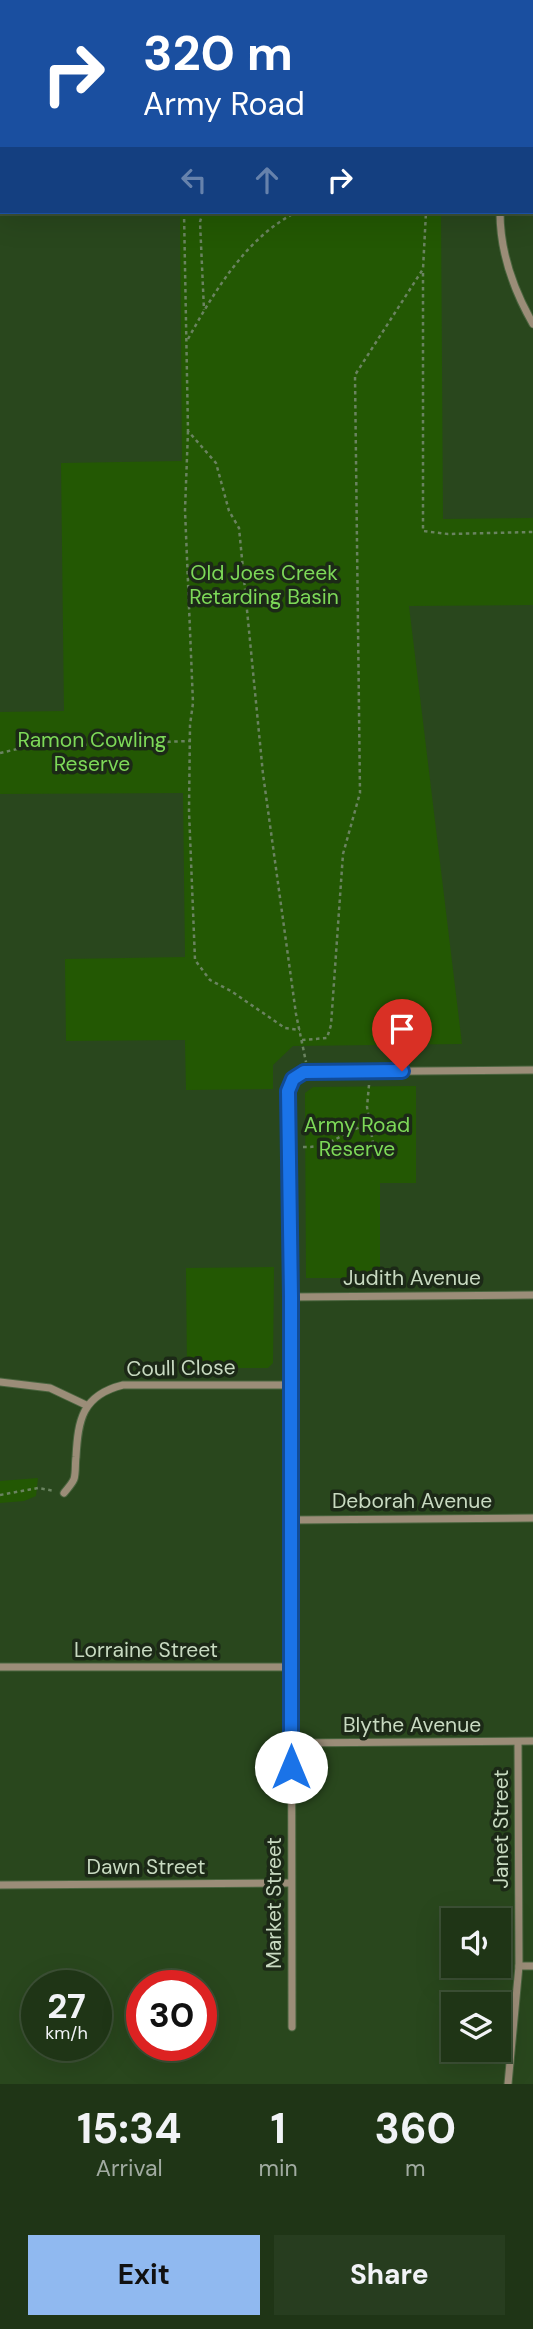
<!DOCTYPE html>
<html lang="en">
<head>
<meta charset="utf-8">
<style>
  :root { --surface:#1f3516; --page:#273d1f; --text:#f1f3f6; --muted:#a1aba1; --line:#3c5035; --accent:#90b9f0 }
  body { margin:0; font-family:"DM Sans",sans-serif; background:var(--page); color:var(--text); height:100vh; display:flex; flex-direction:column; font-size:26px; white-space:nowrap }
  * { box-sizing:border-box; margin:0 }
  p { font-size:23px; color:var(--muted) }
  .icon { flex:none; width:38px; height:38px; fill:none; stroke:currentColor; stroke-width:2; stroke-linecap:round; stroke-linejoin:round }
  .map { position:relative; height:2084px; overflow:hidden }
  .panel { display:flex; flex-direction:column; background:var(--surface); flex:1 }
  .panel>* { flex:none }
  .banner { position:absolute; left:0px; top:0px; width:534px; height:214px; box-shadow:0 7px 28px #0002,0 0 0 2px var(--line); background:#1a4fa0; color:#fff; overflow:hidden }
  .buttons { position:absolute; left:441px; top:1908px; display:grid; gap:14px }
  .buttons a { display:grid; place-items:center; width:70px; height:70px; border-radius:0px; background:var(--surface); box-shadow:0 7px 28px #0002,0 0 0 2px var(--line); font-size:35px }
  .speed { position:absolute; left:21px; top:1970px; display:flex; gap:14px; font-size:35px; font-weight:700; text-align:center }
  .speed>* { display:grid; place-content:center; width:91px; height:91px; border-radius:50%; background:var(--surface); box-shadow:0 7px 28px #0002,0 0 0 2px var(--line); line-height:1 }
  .speed small { font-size:18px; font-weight:400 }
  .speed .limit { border:10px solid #d22; background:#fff; color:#111 }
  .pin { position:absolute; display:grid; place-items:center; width:60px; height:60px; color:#fff; margin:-72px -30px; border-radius:50% 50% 50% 0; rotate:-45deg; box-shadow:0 0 7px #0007 }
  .pin .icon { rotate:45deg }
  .me { position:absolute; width:77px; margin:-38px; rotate:0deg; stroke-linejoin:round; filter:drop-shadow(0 0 5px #0008) }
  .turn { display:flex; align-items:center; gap:24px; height:147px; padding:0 28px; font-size:32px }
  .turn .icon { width:91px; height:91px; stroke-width:2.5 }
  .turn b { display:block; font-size:49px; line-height:60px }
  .lanes { display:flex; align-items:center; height:66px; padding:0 28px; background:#0003; justify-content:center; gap:35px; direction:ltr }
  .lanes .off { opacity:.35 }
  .eta { display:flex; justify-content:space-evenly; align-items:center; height:119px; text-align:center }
  .eta b { font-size:42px; font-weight:700; line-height:49px }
  .primary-button { display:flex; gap:14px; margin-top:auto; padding:14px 28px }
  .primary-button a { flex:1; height:80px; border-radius:0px; background:var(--accent); color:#111; font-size:28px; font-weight:700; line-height:80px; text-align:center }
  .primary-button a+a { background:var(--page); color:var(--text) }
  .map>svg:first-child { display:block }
  .green { fill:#235803 }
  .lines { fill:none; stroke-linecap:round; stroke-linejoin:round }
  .street-casing { stroke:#49643e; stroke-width:9 }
  .path { stroke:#6a8360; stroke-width:2.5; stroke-dasharray:3.5 3.5; stroke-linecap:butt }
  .street { stroke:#9b8d78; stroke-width:7 }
  .route-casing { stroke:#114b97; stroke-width:18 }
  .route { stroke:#1a73e8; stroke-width:12 }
  .labels { text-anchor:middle; stroke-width:7; stroke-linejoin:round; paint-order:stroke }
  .park-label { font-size:21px; fill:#7dd958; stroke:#1c2917 }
  .street-label { font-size:21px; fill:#c8dac1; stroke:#1c2917 }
</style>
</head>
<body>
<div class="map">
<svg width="533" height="2084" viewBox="0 0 533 2084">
  <rect width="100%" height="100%" fill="#29471d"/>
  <!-- green -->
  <g class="green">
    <path d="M 180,212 L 441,212 L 443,519 L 533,518 L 533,605 L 409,606 L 462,1044 L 293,1046 L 273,1065 L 273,1089 L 186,1090 L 185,1040 L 66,1041 L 65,959 L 185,957 L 183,793 L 0,794 L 0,712 L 64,711 L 61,463 L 182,461 Z"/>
    <path d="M 416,1086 L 416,1183 L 380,1183 L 380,1278 L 306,1278 L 305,1093 L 313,1087 Z"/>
    <path d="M 274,1267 L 273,1363 L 268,1368 L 187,1368 L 186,1268 Z"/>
    <path d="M 38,1478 L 36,1496 L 24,1501 L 0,1503 L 0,1481 Z"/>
  </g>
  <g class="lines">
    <!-- street casing -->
    <g class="street-casing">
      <g id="street">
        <path d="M 503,0 L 503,2"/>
        <path d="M 0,111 L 2,111"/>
        <path d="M 500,212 C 500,252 513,289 533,324"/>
        <path d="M 291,1297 L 533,1295"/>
        <path d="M 0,1382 L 50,1388 L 86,1405"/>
        <path d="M 64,1493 C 67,1489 72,1484 74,1479 C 76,1473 75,1463 76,1457 C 78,1420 82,1395 123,1385 L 291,1385"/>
        <path d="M 291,1520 L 533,1518"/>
        <path d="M 0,1667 L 291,1667"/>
        <path d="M 291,1743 L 533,1741"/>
        <path d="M 0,1885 L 291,1883"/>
        <path d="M 519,1966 L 533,1966"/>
        <path d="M 292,2027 L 291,1297 L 288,1091 L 293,1079 L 304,1072 L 533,1070"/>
        <path d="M 508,2084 L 519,1966 L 518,1742"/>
      </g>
    </g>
    <!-- path -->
    <g class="path">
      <path d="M 353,0 L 353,2"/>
      <path d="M 184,212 L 188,431 L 216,463 L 229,511 L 239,528 L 263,774 L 296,1014 L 306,1062"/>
      <path d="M 203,212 L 200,222 L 204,310"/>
      <path d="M 423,273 L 423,531 L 448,534 L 533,532"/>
      <path d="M 188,339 C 214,292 247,236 297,212"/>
      <path d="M 188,431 L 185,510 L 193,703 L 190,725 L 189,811 L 195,960 L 210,980 L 231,991 L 285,1028 L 300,1030"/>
      <path d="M 0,753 L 26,747 L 191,741"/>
      <path d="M 302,1040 L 327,1038 L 331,1025 L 343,854 L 360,793 L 355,375 L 423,269 L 426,212"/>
      <path d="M 369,1085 L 367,1107 L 374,1149"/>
      <path d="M 303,1147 C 334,1148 340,1131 369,1125"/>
      <path d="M 0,1495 L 38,1488 L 55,1491"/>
    </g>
    <!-- street -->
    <use href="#street" class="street"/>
  </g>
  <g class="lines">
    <!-- route casing -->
    <g class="route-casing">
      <path id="route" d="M 291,1767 L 291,1297 L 288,1091 L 293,1079 L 304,1072 L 402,1071"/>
    </g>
    <!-- route -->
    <use href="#route" class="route"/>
  </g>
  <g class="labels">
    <!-- park labels -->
    <g class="park-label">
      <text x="264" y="580">Old Joes Creek<tspan x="264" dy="24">Retarding Basin</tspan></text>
      <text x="92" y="747">Ramon Cowling<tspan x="92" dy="24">Reserve</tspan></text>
      <text x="357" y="1132">Army Road<tspan x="357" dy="24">Reserve</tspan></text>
    </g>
    <!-- street labels -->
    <g class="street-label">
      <text x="412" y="1285">Judith Avenue</text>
      <text transform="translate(181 1368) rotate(-1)" y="7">Coull Close</text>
      <text x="412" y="1508">Deborah Avenue</text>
      <text x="146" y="1657">Lorraine Street</text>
      <text x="412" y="1732">Blythe Avenue</text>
      <text transform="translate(501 1829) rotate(-90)" y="7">Janet Street</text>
      <text x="146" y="1874">Dawn Street</text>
      <text transform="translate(274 1903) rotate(-90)" y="7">Market Street</text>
    </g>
  </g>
</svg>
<div class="buttons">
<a><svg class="icon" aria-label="sound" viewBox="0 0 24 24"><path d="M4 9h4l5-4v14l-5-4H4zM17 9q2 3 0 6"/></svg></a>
<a><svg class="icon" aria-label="layers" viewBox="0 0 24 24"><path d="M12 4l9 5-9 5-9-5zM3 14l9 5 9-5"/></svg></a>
</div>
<div class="speed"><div>27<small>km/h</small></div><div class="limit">30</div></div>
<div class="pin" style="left:402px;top:1071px;background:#d93025"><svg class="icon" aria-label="arrive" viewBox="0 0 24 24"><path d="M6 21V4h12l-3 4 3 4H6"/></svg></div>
<svg class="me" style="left:291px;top:1767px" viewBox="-20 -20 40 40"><circle r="19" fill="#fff"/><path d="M0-13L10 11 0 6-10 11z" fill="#1a73e8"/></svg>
<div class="banner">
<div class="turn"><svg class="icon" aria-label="right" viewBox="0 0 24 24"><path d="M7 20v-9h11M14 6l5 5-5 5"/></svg><div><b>320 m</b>Army Road</div></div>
<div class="lanes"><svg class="icon off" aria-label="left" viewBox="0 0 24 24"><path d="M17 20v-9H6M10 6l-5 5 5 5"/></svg><svg class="icon off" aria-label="ahead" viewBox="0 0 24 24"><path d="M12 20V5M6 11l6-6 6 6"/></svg><svg class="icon" aria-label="right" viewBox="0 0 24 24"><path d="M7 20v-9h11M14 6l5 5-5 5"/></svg></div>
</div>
</div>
<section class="panel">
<div class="eta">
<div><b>15:34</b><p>Arrival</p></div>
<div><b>1</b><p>min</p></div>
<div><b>360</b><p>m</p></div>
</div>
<div class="primary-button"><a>Exit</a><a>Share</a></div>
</section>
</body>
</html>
